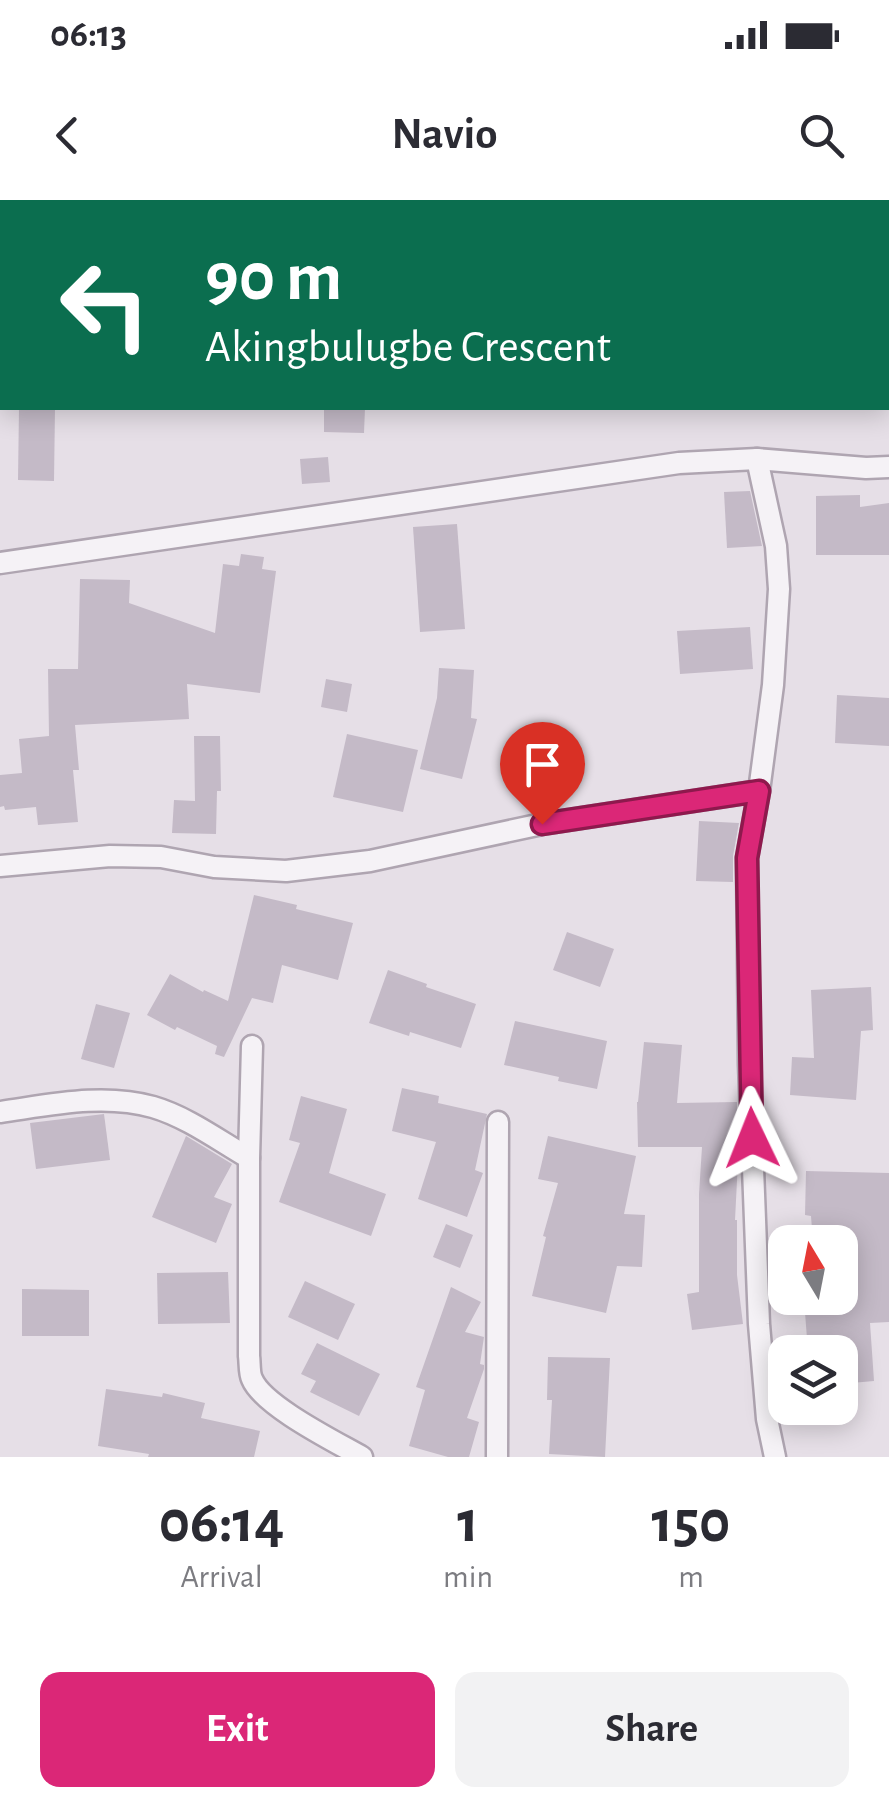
<!DOCTYPE html>
<html lang="en">
<head>
<meta charset="utf-8">
<style>
  :root { --surface:#fff; --page:#f2f2f3; --text:#2b2b33; --muted:#7c7c81; --accent:#db2777 }
  body { margin:0; font-family:"Alegreya Sans",sans-serif; background:var(--page); color:var(--text); height:100vh; display:flex; flex-direction:column; font-size:38px; white-space:nowrap }
  * { box-sizing:border-box; margin:0 }
  p { font-size:32px; color:var(--muted) }
  .icon { flex:none; width:55px; height:55px; fill:none; stroke:currentColor; stroke-width:2; stroke-linecap:round; stroke-linejoin:round }
  .map { position:relative; height:1257px; overflow:hidden }
  .drawer { display:flex; flex-direction:column; background:var(--surface); flex:1 }
  .drawer>* { flex:none }
  .hud { position:absolute; left:0px; top:0px; width:890px; height:210px; box-shadow:0 5px 25px #0003; background:#0b6e4f; color:#fff; overflow:hidden }
  .needle { width:65px; rotate:350deg }
  .controls { position:absolute; left:768px; top:1025px; display:grid; gap:20px }
  .controls a { display:grid; place-items:center; width:90px; height:90px; border-radius:20px; background:var(--surface); box-shadow:0 5px 25px #0003; font-size:50px }
  .pin { position:absolute; display:grid; place-items:center; width:85px; height:85px; color:#fff; margin:-102px -42px; border-radius:50% 50% 50% 0; rotate:-45deg; box-shadow:0 0 10px #0007 }
  .pin .icon { rotate:45deg }
  .me { position:absolute; width:110px; margin:-55px; rotate:358deg; stroke-linejoin:round; filter:drop-shadow(0 0 8px #0008) }
  .turn { display:flex; align-items:center; gap:35px; height:210px; padding:0 40px; font-size:45px }
  .turn .icon { width:130px; height:130px; stroke-width:2.5 }
  .turn b { display:block; font-size:70px; line-height:85px }
  .eta { display:flex; justify-content:space-evenly; align-items:center; height:170px; text-align:center }
  .eta b { font-size:60px; font-weight:700; line-height:70px }
  .primary-button { display:flex; gap:20px; margin-top:auto; padding:20px 40px }
  .primary-button a { flex:1; height:115px; border-radius:20px; background:var(--accent); color:#fff; font-size:40px; font-weight:700; line-height:115px; text-align:center }
  .primary-button a+a { background:var(--page); color:var(--text) }
  .status { display:flex; justify-content:space-between; align-items:center; height:70px; padding:0 50px; background:var(--surface); direction:ltr }
  .status svg { height:28px; fill:currentColor }
  header { display:flex; justify-content:space-between; align-items:center; height:130px; padding:0 40px; background:var(--surface); font-size:45px; font-weight:700 }
  .map>svg:first-child { display:block }
  .building { fill:#c4bac7 }
  .lines { fill:none; stroke-linecap:round; stroke-linejoin:round }
  .minor-casing { stroke:#afa5b1; stroke-width:25 }
  .minor { stroke:#f5f2f6; stroke-width:20 }
  .route-casing { stroke:#8e194d; stroke-width:25 }
  .route { stroke:#db2777; stroke-width:18 }
</style>
</head>
<body>
<div class="status"><b>06:13</b><svg viewBox="0 0 49 12"><path d="M0 12V9h3v3zM5 12V6h3v6zM10 12V3h3v9zM15 12V0h3v12zM26 1h20v11H26zM47 4h2v5h-2z"/></svg></div>
<header><svg class="icon" aria-label="back" viewBox="0 0 24 24"><path d="M15 5l-7 7 7 7"/></svg>Navio<svg class="icon" aria-label="search" viewBox="0 0 24 24"><circle cx="10" cy="10" r="6"/><path d="M15 15l6 6"/></svg></header>
<div class="map">
<svg width="889" height="1257" viewBox="0 0 889 1257">
  <rect width="100%" height="100%" fill="#e6dfe7"/>
  <!-- building -->
  <g class="building">
    <path d="M 19,208 L 55,208 L 54,281 L 18,280 Z"/>
    <path d="M 324,208 L 365,208 L 364,233 L 324,232 Z"/>
    <path d="M 328,257 L 330,282 L 302,284 L 300,259 Z"/>
    <path d="M 750,291 L 762,346 L 727,348 L 724,292 Z"/>
    <path d="M 860,295 L 860,307 L 889,303 L 889,355 L 816,355 L 816,296 Z"/>
    <path d="M 457,324 L 465,429 L 420,432 L 413,327 Z"/>
    <path d="M 241,354 L 264,357 L 262,369 L 276,371 L 260,493 L 187,484 L 189,519 L 75,525 L 79,570 L 73,570 L 78,622 L 38,625 L 36,607 L 5,610 L 4,606 L 0,607 L 0,575 L 22,573 L 19,539 L 49,536 L 48,469 L 78,469 L 80,379 L 130,380 L 129,403 L 215,433 L 223,364 L 239,366 Z"/>
    <path d="M 750,427 L 753,469 L 680,474 L 677,431 Z"/>
    <path d="M 439,468 L 474,470 L 471,518 L 477,519 L 462,579 L 420,569 L 437,498 Z"/>
    <path d="M 326,479 L 352,484 L 347,512 L 321,507 Z"/>
    <path d="M 837,495 L 889,498 L 889,546 L 835,543 Z"/>
    <path d="M 347,534 L 418,550 L 403,612 L 333,597 Z"/>
    <path d="M 194,536 L 220,536 L 221,591 L 217,591 L 216,634 L 172,633 L 174,600 L 195,601 Z"/>
    <path d="M 699,621 L 739,623 L 733,656 L 733,682 L 696,681 Z"/>
    <path d="M 254,695 L 297,705 L 296,709 L 353,723 L 338,780 L 282,765 L 273,803 L 252,798 L 224,857 L 215,854 L 217,846 L 177,827 L 175,830 L 147,815 L 170,774 L 203,792 L 204,790 L 228,801 Z"/>
    <path d="M 567,732 L 614,749 L 600,787 L 553,770 Z"/>
    <path d="M 388,770 L 427,784 L 426,787 L 476,804 L 461,848 L 410,832 L 409,836 L 369,823 Z"/>
    <path d="M 871,787 L 873,830 L 861,831 L 856,900 L 790,895 L 792,857 L 814,858 L 811,790 Z"/>
    <path d="M 96,804 L 130,813 L 114,868 L 81,859 Z"/>
    <path d="M 515,821 L 607,841 L 597,889 L 558,881 L 559,877 L 504,865 Z"/>
    <path d="M 644,842 L 682,845 L 677,903 L 737,902 L 738,961 L 735,1020 L 737,1020 L 737,1075 L 743,1124 L 692,1130 L 687,1094 L 699,1092 L 699,994 L 702,947 L 638,947 L 637,902 L 638,902 Z"/>
    <path d="M 402,888 L 439,896 L 438,903 L 487,914 L 475,970 L 483,973 L 467,1017 L 418,999 L 436,942 L 392,931 Z"/>
    <path d="M 301,896 L 347,909 L 329,973 L 386,994 L 371,1036 L 279,1002 L 300,943 L 289,940 Z"/>
    <path d="M 104,914 L 110,960 L 36,969 L 30,923 Z"/>
    <path d="M 186,936 L 232,964 L 214,997 L 232,1004 L 216,1043 L 152,1017 Z"/>
    <path d="M 548,936 L 636,956 L 624,1014 L 645,1015 L 642,1067 L 617,1066 L 606,1113 L 532,1096 L 546,1037 L 543,1036 L 558,983 L 538,979 Z"/>
    <path d="M 806,971 L 889,973 L 889,1122 L 870,1123 L 874,1181 L 840,1184 L 840,1152 L 808,1152 L 804,1099 L 840,1098 L 840,1042 L 813,1042 L 811,1016 L 805,1015 Z"/>
    <path d="M 446,1024 L 473,1035 L 460,1068 L 433,1057 Z"/>
    <path d="M 228,1072 L 230,1123 L 158,1124 L 157,1073 Z"/>
    <path d="M 305,1081 L 355,1104 L 338,1140 L 288,1117 Z"/>
    <path d="M 451,1087 L 481,1102 L 465,1132 L 484,1137 L 480,1164 L 484,1165 L 484,1169 L 467,1218 L 479,1222 L 469,1257 L 448,1257 L 409,1246 L 425,1190 L 416,1187 Z"/>
    <path d="M 22,1089 L 89,1090 L 89,1136 L 22,1136 Z"/>
    <path d="M 317,1143 L 380,1174 L 359,1216 L 310,1192 L 316,1181 L 301,1174 Z"/>
    <path d="M 548,1157 L 610,1158 L 605,1257 L 549,1254 L 552,1200 L 547,1200 Z"/>
    <path d="M 106,1189 L 162,1197 L 163,1193 L 205,1203 L 201,1218 L 260,1231 L 254,1257 L 148,1257 L 149,1254 L 98,1246 Z"/>
  </g>
  <g class="lines">
    <!-- minor casing -->
    <g class="minor-casing">
      <g id="minor">
        <path d="M 757,259 L 776,346 L 779,389 L 773,485 L 759,591 L 747,658 L 749,864 L 759,1124 L 767,1219 L 775,1257"/>
        <path d="M 0,363 L 679,263 L 757,259 L 866,268 L 889,267"/>
        <path d="M 0,666 L 110,656 L 161,657 L 214,667 L 286,671 L 370,661 L 542,624 L 759,591"/>
        <path d="M 252,846 L 249,958 L 249,1156 C 250,1162 249,1173 252,1179 C 263,1206 336,1242 362,1257"/>
        <path d="M 0,912 C 50,905 103,893 153,907 C 187,917 218,940 249,958"/>
        <path d="M 497,1257 L 498,922"/>
      </g>
    </g>
    <!-- minor -->
    <use href="#minor" class="minor"/>
  </g>
  <g class="lines">
    <!-- route casing -->
    <g class="route-casing">
      <path id="route" d="M 542,624 L 759,591 L 747,658 L 752,938"/>
    </g>
    <!-- route -->
    <use href="#route" class="route"/>
  </g>
</svg>
<div class="controls">
<a><svg class="needle" viewBox="-14 -14 28 28"><path d="M0-13l5 13h-10z" fill="#e53935"/><path d="M0 13l5-13h-10z" fill="#7c7c81"/></svg></a>
<a><svg class="icon" aria-label="layers" viewBox="0 0 24 24"><path d="M12 4l9 5-9 5-9-5zM3 14l9 5 9-5"/></svg></a>
</div>
<div class="pin" style="left:542px;top:624px;background:#d93025"><svg class="icon" aria-label="arrive" viewBox="0 0 24 24"><path d="M6 21V4h12l-3 4 3 4H6"/></svg></div>
<svg class="me" style="left:752px;top:938px" viewBox="-20 -20 40 40"><path d="M0-17L14 15 0 8-14 15z" fill="#db2777" stroke="#fff" stroke-width="4"/></svg>
<div class="hud">
<div class="turn"><svg class="icon" aria-label="left" viewBox="0 0 24 24"><path d="M17 20v-9H6M10 6l-5 5 5 5"/></svg><div><b>90 m</b>Akingbulugbe Crescent</div></div>
</div>
</div>
<section class="drawer">
<div class="eta">
<div><b>06:14</b><p>Arrival</p></div>
<div><b>1</b><p>min</p></div>
<div><b>150</b><p>m</p></div>
</div>
<div class="primary-button"><a>Exit</a><a>Share</a></div>
</section>
</body>
</html>
